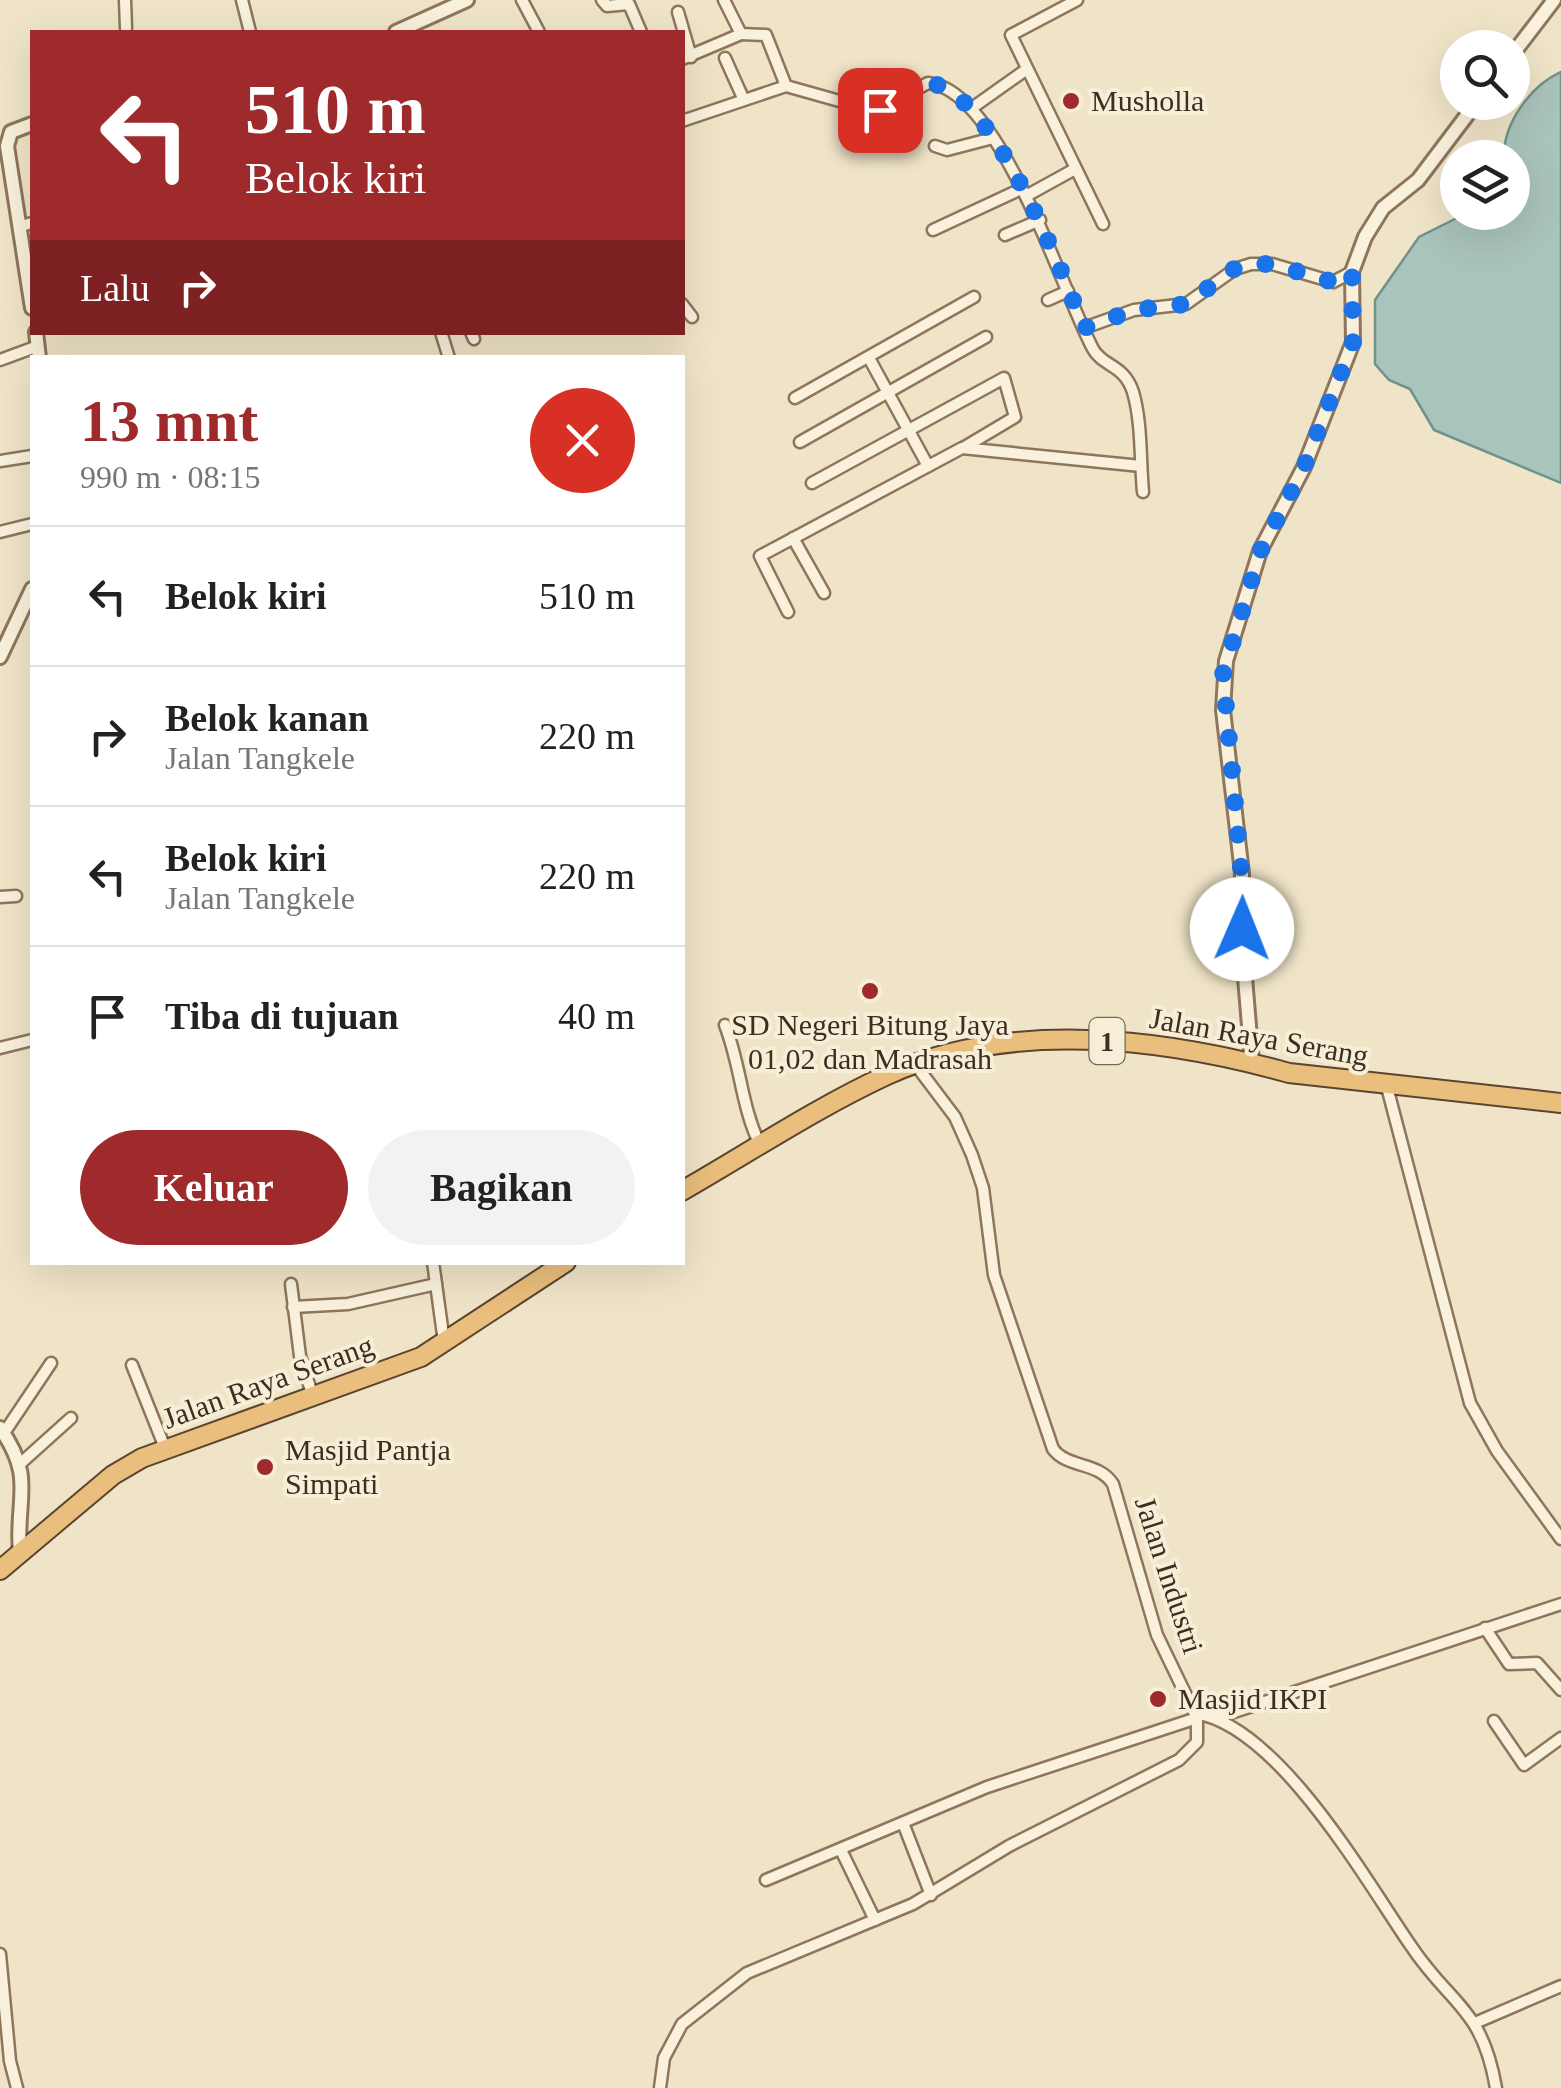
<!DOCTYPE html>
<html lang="id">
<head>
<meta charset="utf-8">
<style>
  :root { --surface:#fff; --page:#f2f2f2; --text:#222; --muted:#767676; --line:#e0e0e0; --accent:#9e2a2b }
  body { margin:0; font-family:"Times New Roman",serif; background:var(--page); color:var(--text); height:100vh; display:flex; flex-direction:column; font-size:38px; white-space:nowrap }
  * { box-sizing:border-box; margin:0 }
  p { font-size:32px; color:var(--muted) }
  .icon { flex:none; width:55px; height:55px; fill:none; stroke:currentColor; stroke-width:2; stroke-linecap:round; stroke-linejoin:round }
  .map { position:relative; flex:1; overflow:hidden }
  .panel { position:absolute; left:30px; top:355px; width:655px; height:910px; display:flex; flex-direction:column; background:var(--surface); border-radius:0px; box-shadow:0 10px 40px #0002 }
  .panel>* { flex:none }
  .guide { position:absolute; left:30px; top:30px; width:655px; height:305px; border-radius:0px; box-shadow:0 10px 40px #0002; background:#9e2a2b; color:#fff; overflow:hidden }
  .tools { position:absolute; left:1440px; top:30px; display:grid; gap:20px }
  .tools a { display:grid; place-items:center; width:90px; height:90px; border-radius:50%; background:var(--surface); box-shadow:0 10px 40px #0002; font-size:50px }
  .pin { position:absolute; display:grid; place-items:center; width:85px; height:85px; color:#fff; margin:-42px; border-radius:20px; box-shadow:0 5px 15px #0006 }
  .me { position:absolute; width:110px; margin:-55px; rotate:1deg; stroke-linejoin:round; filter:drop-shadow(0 0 8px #0008) }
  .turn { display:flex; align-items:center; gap:35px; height:210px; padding:0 50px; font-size:45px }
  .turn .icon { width:130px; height:130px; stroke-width:2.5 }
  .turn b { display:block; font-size:70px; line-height:85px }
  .then { display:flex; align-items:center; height:95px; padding:0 50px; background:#0003; gap:20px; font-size:38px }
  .round { display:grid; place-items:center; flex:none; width:105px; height:105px; border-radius:52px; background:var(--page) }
  .overview { display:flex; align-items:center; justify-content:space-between; height:170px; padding:0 50px }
  h1 { font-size:60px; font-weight:700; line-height:75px; color:var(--accent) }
  .action { display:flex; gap:20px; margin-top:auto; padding:20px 50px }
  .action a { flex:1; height:115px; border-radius:60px; background:var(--accent); color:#fff; font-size:40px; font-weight:700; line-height:115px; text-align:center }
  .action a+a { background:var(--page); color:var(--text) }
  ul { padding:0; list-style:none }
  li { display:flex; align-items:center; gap:30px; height:140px; padding:0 50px; border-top:2px solid var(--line) }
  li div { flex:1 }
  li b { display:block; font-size:38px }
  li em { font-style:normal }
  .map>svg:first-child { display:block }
  .water { fill:#a9c4bc; stroke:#6f938a; stroke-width:2.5 }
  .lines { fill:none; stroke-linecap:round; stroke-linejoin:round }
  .minor-casing { stroke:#8d765c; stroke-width:15 }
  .tertiary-casing { stroke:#8d765c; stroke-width:18 }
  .trunk-casing { stroke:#5b4430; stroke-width:22 }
  .minor { stroke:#faf1dc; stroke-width:10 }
  .tertiary { stroke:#faf1dc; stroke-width:12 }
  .trunk { stroke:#eabe7c; stroke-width:18 }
  .route { stroke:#1a73e8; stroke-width:18; stroke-dasharray:0 32.4 }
  .poi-dot { fill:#9e2a2b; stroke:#f7eed8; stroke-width:4 }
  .labels { text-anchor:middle; stroke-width:8; stroke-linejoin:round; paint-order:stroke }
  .shield { fill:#f7eed8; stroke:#756857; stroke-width:2.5 }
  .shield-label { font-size:28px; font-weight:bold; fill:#3d2e20 }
  .poi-label { font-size:30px; fill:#3d2e20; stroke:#f7eed8; text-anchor:start }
  .street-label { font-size:30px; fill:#3d2e20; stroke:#f7eed8 }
</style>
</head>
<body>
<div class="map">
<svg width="1561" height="2088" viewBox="0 0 1561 2088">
  <rect width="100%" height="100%" fill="#f0e4c8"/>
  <!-- water -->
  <path class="water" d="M 1561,72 L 1561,483 L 1434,430 L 1410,389 L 1389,380 L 1375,364 L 1375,300 L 1419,237 L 1467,213 L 1512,212 L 1512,158 L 1504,157 C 1503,124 1530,86 1561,72 Z"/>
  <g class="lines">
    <!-- minor casing -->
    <g class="minor-casing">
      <g id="minor">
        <path d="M 125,0 L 126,28"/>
        <path d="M 242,0 L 250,32"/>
        <path d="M 522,0 L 539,32"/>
        <path d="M 602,0 L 607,6 L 629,4 L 641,32"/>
        <path d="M 724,0 L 741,34 L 766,35 L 786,86 L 875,111 L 928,83 C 1000,89 1062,291 1093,349 C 1103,367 1124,364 1133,392 C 1142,423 1140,460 1143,492"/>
        <path d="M 1077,0 L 1011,35 L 1103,224"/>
        <path d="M 678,12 L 691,57"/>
        <path d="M 725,58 L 743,98"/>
        <path d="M 682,59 L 741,34"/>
        <path d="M 972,108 L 1027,69"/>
        <path d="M 682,121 L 786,86"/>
        <path d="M 935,146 L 947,150 L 993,138"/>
        <path d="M 1026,196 L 1075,169"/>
        <path d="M 21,226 L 32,223"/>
        <path d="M 933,230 L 1021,189"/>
        <path d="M 1005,235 L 1040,220"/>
        <path d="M 1048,300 L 1068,291"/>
        <path d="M 682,304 L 692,317"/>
        <path d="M 1084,328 L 1134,310 L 1186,304 L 1235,269 L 1251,264 L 1272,264 L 1333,282 L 1352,272"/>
        <path d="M 441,332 L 449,358"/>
        <path d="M 471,332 L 474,339"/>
        <path d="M 869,358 L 928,466"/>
        <path d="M 0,360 L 38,346"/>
        <path d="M 795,398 L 974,297"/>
        <path d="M 800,442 L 986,337"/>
        <path d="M 0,461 L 32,456"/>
        <path d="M 812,483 L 1004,378 L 1015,417 L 963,448"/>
        <path d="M 0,532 L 32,524"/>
        <path d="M 793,538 L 824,593"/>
        <path d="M 788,612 L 760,556 L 962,448 L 1141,466"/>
        <path d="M 0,897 L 16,896"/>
        <path d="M 725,1025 C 741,1066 741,1106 760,1145"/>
        <path d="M 0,1048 L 32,1040"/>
        <path d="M 1387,1087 L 1470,1403 L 1497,1451 L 1561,1539"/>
        <path d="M 433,1262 L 444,1342"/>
        <path d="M 291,1284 L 300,1356 L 313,1397"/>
        <path d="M 293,1307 L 348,1304 L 436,1284"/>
        <path d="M 132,1365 L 165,1448"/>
        <path d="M 4,1433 L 51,1363"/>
        <path d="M 21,1463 L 71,1418"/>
        <path d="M 1485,1628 L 1509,1664 L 1537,1663 L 1561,1690"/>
        <path d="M 1195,1713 C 1279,1726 1366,1881 1411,1946 C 1451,2006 1482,2007 1496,2088"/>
        <path d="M 1216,1718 L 1561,1604"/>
        <path d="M 1494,1721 L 1524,1765 L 1561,1738"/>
        <path d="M 903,1823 L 931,1895"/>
        <path d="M 841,1850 L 875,1920"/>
        <path d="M 766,1880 L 987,1787 L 1197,1718"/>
        <path d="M 0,1954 L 10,2061 L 17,2088"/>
        <path d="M 1475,2023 L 1561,1986"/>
        <path d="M 660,2088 L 664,2058 L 682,2024 L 747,1973 L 913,1904 L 1009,1846 L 1179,1760 L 1197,1742 L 1197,1718 L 1157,1635 L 1113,1484 C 1098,1461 1068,1469 1053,1449 L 994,1275 L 983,1188 L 972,1155 L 955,1117 L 915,1064"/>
      </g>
    </g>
    <!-- tertiary casing -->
    <g class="tertiary-casing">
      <g id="tertiary">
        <path d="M 396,32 L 467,0"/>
        <path d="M 1512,55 L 1554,0"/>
        <path d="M 32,124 L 11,132 L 7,146 L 32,308"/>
        <path d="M 36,332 L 39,358"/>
        <path d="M 0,657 L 32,589"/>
        <path d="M 1252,1062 L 1241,929 L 1242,873 L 1223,710 L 1226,661 L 1260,551 L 1304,467 L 1353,342 L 1352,272 L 1365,237 L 1383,208 L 1418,180 L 1477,102"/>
        <path d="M 0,1428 C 36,1479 15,1498 20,1554"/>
      </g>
    </g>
    <!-- trunk casing -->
    <g class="trunk-casing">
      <g id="trunk">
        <path d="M 682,1191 C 750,1152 816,1108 887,1075 C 1011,1019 1163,1038 1289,1073 L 1561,1103"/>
        <path d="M 0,1570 L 113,1475 L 142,1458 L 421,1357 L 566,1262"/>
      </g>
    </g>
    <!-- minor -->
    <use href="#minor" class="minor"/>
    <!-- tertiary -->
    <use href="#tertiary" class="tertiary"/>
    <!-- trunk -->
    <use href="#trunk" class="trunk"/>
  </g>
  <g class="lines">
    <!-- route -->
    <path class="route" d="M 880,110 L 928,83 C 992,88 1062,272 1084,328 L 1134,310 L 1186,304 L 1234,269 L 1251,264 L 1272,264 L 1333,282 L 1352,272 L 1353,342 L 1304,467 L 1260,552 L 1223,674 L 1243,890 L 1242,929"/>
  </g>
  <!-- markers -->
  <g class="poi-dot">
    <circle cx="1071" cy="101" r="10"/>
    <circle cx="870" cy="991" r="10"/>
    <circle cx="265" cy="1467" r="10"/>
    <circle cx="1158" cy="1699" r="10"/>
  </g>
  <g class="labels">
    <!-- shield labels -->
    <rect class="shield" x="1089.5" y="1018" width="35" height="46" rx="8"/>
    <g class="shield-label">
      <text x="1107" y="1051">1</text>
    </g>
    <!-- poi labels -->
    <g class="poi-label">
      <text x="1091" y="111">Musholla</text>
      <text x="870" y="1035" text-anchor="middle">SD Negeri Bitung Jaya<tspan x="870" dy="34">01,02 dan Madrasah</tspan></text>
      <text x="285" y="1460">Masjid Pantja<tspan x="285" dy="34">Simpati</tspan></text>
      <text x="1178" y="1709">Masjid IKPI</text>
    </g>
    <!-- street labels -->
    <g class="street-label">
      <text transform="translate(1259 1037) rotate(10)" y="10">Jalan Raya Serang</text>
      <text transform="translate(268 1382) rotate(-20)" y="10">Jalan Raya Serang</text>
      <text transform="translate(1169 1575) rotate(72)" y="10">Jalan Industri</text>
    </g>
  </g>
</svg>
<div class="tools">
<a><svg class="icon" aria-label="search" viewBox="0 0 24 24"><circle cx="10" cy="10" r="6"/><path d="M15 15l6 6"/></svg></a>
<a><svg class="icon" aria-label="layers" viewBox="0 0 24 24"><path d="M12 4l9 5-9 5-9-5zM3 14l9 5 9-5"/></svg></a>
</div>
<div class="pin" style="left:880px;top:110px;background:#d93025"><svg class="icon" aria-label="arrive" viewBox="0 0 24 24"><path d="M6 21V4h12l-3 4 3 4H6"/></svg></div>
<svg class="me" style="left:1242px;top:929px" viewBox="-20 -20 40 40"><circle r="19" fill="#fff"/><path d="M0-13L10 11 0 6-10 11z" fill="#1a73e8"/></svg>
<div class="guide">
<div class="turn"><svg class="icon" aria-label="left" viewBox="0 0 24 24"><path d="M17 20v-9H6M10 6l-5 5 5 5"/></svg><div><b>510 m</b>Belok kiri</div></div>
<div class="then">Lalu<svg class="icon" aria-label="right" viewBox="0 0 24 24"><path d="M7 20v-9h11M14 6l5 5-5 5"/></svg></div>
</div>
<section class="panel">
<div class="overview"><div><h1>13 mnt</h1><p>990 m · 08:15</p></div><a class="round" style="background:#d93025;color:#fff"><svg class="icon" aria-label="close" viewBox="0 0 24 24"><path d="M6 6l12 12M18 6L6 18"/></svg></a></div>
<ul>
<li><svg class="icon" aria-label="left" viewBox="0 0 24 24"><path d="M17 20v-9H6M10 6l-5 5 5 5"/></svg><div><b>Belok kiri</b></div><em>510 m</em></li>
<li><svg class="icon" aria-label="right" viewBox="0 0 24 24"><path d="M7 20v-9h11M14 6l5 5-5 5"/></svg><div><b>Belok kanan</b><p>Jalan Tangkele</p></div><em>220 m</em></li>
<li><svg class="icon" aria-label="left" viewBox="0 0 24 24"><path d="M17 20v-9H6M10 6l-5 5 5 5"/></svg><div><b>Belok kiri</b><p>Jalan Tangkele</p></div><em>220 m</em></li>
<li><svg class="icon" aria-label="arrive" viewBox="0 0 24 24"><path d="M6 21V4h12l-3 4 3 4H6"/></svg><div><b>Tiba di tujuan</b></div><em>40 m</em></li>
</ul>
<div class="action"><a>Keluar</a><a>Bagikan</a></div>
</section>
</div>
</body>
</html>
